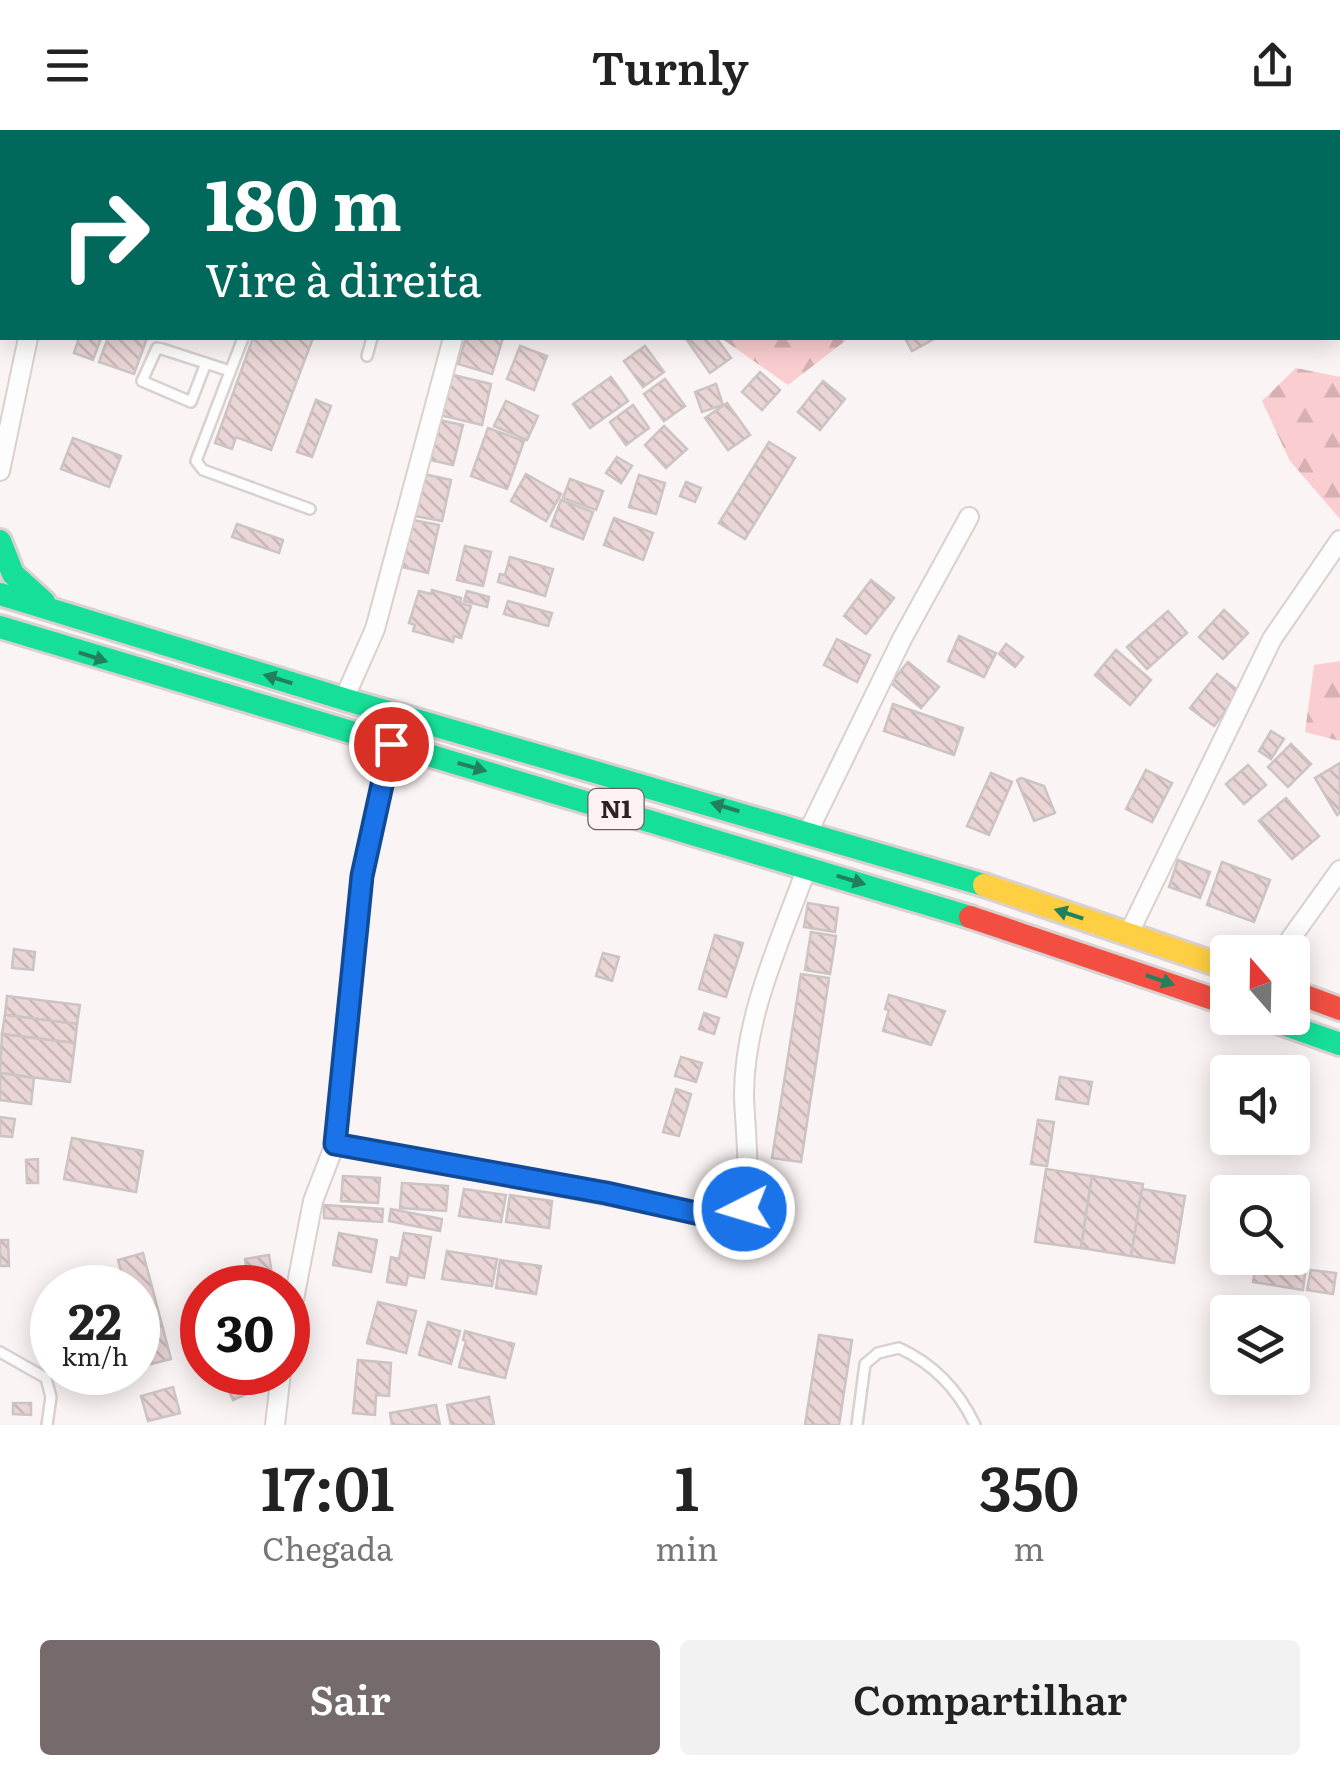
<!DOCTYPE html>
<html lang="pt">
<head>
<meta charset="utf-8">
<style>
  :root { --surface:#fff; --page:#f2f2f2; --text:#222; --muted:#767676; --accent:#756b6c }
  body { margin:0; font-family:Literata,serif; background:var(--page); color:var(--text); height:100vh; display:flex; flex-direction:column; font-size:38px; white-space:nowrap }
  * { box-sizing:border-box; margin:0 }
  p { font-size:32px; color:var(--muted) }
  .icon { flex:none; width:55px; height:55px; fill:none; stroke:currentColor; stroke-width:2; stroke-linecap:round; stroke-linejoin:round }
  .map { position:relative; height:1295px; overflow:hidden }
  .details { display:flex; flex-direction:column; background:var(--surface); flex:1 }
  .details>* { flex:none }
  .banner { position:absolute; left:0px; top:0px; width:1340px; height:210px; box-shadow:0 5px 25px #0003; background:#00695c; color:#fff; overflow:hidden }
  .needle { width:65px; rotate:340deg }
  .tools { position:absolute; left:1210px; top:805px; display:grid; gap:20px }
  .tools a { display:grid; place-items:center; width:100px; height:100px; border-radius:10px; background:var(--surface); box-shadow:0 5px 25px #0003; font-size:50px }
  .speed { position:absolute; left:30px; top:1135px; display:flex; gap:20px; font-size:50px; font-weight:700; text-align:center }
  .speed>* { display:grid; place-content:center; width:130px; height:130px; border-radius:50%; background:var(--surface); box-shadow:0 5px 25px #0003; line-height:1 }
  .speed small { font-size:25px; font-weight:400 }
  .speed .limit { border:15px solid #d22; background:#fff; color:#111 }
  .pin { position:absolute; display:grid; place-items:center; width:85px; height:85px; color:#fff; margin:-42px; border:5px solid #fff; border-radius:50%; box-shadow:0 2px 10px #0007 }
  .me { position:absolute; width:110px; margin:-55px; rotate:265deg; stroke-linejoin:round; filter:drop-shadow(0 0 8px #0008) }
  .turn { display:flex; align-items:center; gap:35px; height:210px; padding:0 40px; font-size:45px }
  .turn .icon { width:130px; height:130px; stroke-width:2.5 }
  .turn b { display:block; font-size:70px; line-height:85px }
  .eta { display:flex; justify-content:space-evenly; align-items:center; height:170px; text-align:center }
  .eta b { font-size:60px; font-weight:600; line-height:70px }
  .button { display:flex; gap:20px; margin-top:auto; padding:20px 40px }
  .button a { flex:1; height:115px; border-radius:10px; background:var(--accent); color:#fff; font-size:40px; font-weight:600; line-height:115px; text-align:center }
  .button a+a { background:var(--page); color:var(--text) }
  header { display:flex; justify-content:space-between; align-items:center; height:130px; padding:0 40px; background:var(--surface); font-size:45px; font-weight:600 }
  .map>svg:first-child { display:block }
  .forest { fill:url(#forest-firs) }
  .building { fill:url(#building-back-hatch); stroke:#ccc3c3; stroke-width:2.5 }
  .lines { fill:none; stroke-linecap:round; stroke-linejoin:round }
  .lane-casing { stroke:#d9d0d0; stroke-width:14 }
  .street-casing { stroke:#d9d0d0; stroke-width:22 }
  .fast-casing { stroke:#d9d0d0; stroke-width:28 }
  .slow-casing { stroke:#d9d0d0; stroke-width:28 }
  .jam-casing { stroke:#d9d0d0; stroke-width:28 }
  .lane { stroke:#fefdfd; stroke-width:9 }
  .street { stroke:#fefdfd; stroke-width:18 }
  .fast { stroke:#16e098; stroke-width:22 }
  .slow { stroke:#ffcf43; stroke-width:22 }
  .jam { stroke:#f24e42; stroke-width:22 }
  .oneway { fill:#22805d }
  .route-casing { stroke:#114b97; stroke-width:25 }
  .route { stroke:#1a73e8; stroke-width:18 }
  .labels { text-anchor:middle; stroke-width:8; stroke-linejoin:round; paint-order:stroke }
  .shield { fill:#fef1f1; stroke:#6c5f60; stroke-width:2.5 }
  .shield-label { font-size:25px; font-weight:bold; fill:#2d2122 }
</style>
</head>
<body>
<header><svg class="icon" aria-label="menu" viewBox="0 0 24 24"><path d="M4 6h16M4 12h16M4 18h16"/></svg>Turnly<svg class="icon" aria-label="share" viewBox="0 0 24 24"><path d="M12 15V3M7 8l5-5 5 5M5 13v7h14v-7"/></svg></header>
<div class="map">
<svg width="1340" height="1295" viewBox="0 0 1340 1295">
  <defs>
    <pattern id="forest-firs" width="22" height="20" patternUnits="userSpaceOnUse" patternTransform="scale(2.5)"><rect width="22" height="20" fill="#faced0"/><path d="M5 1l3.5 6h-7zM16 11l3.5 6h-7z" fill="#d7b1b2"/></pattern>
    <pattern id="building-back-hatch" width="6" height="6" patternUnits="userSpaceOnUse" patternTransform="scale(2.5)"><rect width="6" height="6" fill="#ead5d6"/><path d="M-1 5l2 2M0 0l6 6M5-1l2 2" fill="none" stroke="#c9b7b7"/></pattern>
  </defs>
  <rect width="100%" height="100%" fill="#fbf4f4"/>
  <!-- forest -->
  <g class="forest">
    <path d="M 688,0 L 1045,0 L 1047,2 L 687,2 Z"/>
    <path d="M 721,208 L 849,208 L 788,255 Z"/>
    <path d="M 1296,238 L 1340,247 L 1340,389 L 1290,331 L 1262,271 Z"/>
    <path d="M 1340,531 L 1340,611 L 1305,602 L 1314,535 Z"/>
  </g>
  <!-- building -->
  <g class="building">
    <path d="M 79,208 L 101,208 L 93,230 L 74,223 Z"/>
    <path d="M 108,208 L 147,208 L 134,244 L 99,232 Z"/>
    <path d="M 253,208 L 313,208 L 271,320 L 236,307 L 232,319 L 215,313 Z"/>
    <path d="M 466,208 L 503,208 L 492,244 L 458,234 Z"/>
    <path d="M 692,208 L 716,208 L 731,228 L 710,243 L 687,210 Z"/>
    <path d="M 905,208 L 936,208 L 912,221 Z"/>
    <path d="M 520,216 L 547,226 L 534,260 L 507,249 Z"/>
    <path d="M 645,216 L 664,242 L 643,257 L 624,231 Z"/>
    <path d="M 760,242 L 780,260 L 762,280 L 742,262 Z"/>
    <path d="M 449,244 L 491,254 L 482,295 L 440,285 Z"/>
    <path d="M 611,247 L 628,271 L 590,298 L 573,274 Z"/>
    <path d="M 665,249 L 685,276 L 664,291 L 644,264 Z"/>
    <path d="M 823,251 L 845,269 L 820,300 L 798,282 Z"/>
    <path d="M 716,254 L 723,275 L 702,282 L 695,262 Z"/>
    <path d="M 316,270 L 331,276 L 312,327 L 297,322 Z"/>
    <path d="M 506,271 L 538,286 L 527,310 L 494,296 Z"/>
    <path d="M 727,273 L 750,305 L 728,320 L 705,288 Z"/>
    <path d="M 633,275 L 649,298 L 626,315 L 610,292 Z"/>
    <path d="M 439,290 L 463,295 L 453,335 L 430,330 Z"/>
    <path d="M 664,296 L 687,319 L 666,338 L 645,315 Z"/>
    <path d="M 488,298 L 524,311 L 507,359 L 471,346 Z"/>
    <path d="M 73,308 L 121,326 L 109,357 L 61,339 Z"/>
    <path d="M 769,312 L 795,328 L 745,409 L 719,393 Z"/>
    <path d="M 617,327 L 632,336 L 621,353 L 606,343 Z"/>
    <path d="M 424,344 L 451,350 L 442,391 L 415,386 Z"/>
    <path d="M 526,344 L 561,364 L 546,391 L 511,371 Z"/>
    <path d="M 639,345 L 665,353 L 656,384 L 629,377 Z"/>
    <path d="M 570,349 L 603,361 L 596,380 L 563,368 Z"/>
    <path d="M 686,352 L 701,358 L 695,372 L 680,366 Z"/>
    <path d="M 561,370 L 593,382 L 583,409 L 551,396 Z"/>
    <path d="M 614,388 L 653,403 L 643,430 L 604,415 Z"/>
    <path d="M 413,390 L 439,395 L 428,443 L 402,437 Z"/>
    <path d="M 237,394 L 283,410 L 279,423 L 232,407 Z"/>
    <path d="M 465,416 L 491,422 L 483,456 L 457,450 Z"/>
    <path d="M 510,427 L 553,439 L 545,466 L 498,452 L 500,444 L 505,445 Z"/>
    <path d="M 871,450 L 894,468 L 866,504 L 844,486 Z"/>
    <path d="M 432,460 L 461,468 L 460,473 L 471,476 L 461,508 L 454,506 L 453,512 L 413,501 L 415,495 L 409,493 L 419,461 L 431,464 Z"/>
    <path d="M 467,461 L 489,467 L 487,477 L 464,471 Z"/>
    <path d="M 508,471 L 552,483 L 548,496 L 504,484 Z"/>
    <path d="M 1224,480 L 1248,503 L 1223,529 L 1199,507 Z"/>
    <path d="M 1168,481 L 1187,503 L 1147,539 L 1127,517 Z"/>
    <path d="M 959,506 L 996,523 L 984,547 L 948,531 Z"/>
    <path d="M 837,509 L 870,525 L 857,552 L 824,535 Z"/>
    <path d="M 1006,514 L 1023,527 L 1015,537 L 999,524 Z"/>
    <path d="M 1116,520 L 1151,550 L 1130,575 L 1095,545 Z"/>
    <path d="M 908,532 L 939,557 L 921,578 L 891,553 Z"/>
    <path d="M 1217,544 L 1240,562 L 1214,596 L 1190,578 Z"/>
    <path d="M 893,574 L 963,598 L 954,625 L 884,601 Z"/>
    <path d="M 1271,601 L 1284,609 L 1271,629 L 1259,621 Z"/>
    <path d="M 1291,614 L 1311,634 L 1288,657 L 1268,637 Z"/>
    <path d="M 1340,633 L 1340,683 L 1337,685 L 1315,648 Z"/>
    <path d="M 1248,635 L 1266,655 L 1244,674 L 1226,654 Z"/>
    <path d="M 1146,640 L 1172,653 L 1152,692 L 1126,679 Z"/>
    <path d="M 991,643 L 1012,652 L 989,705 L 967,696 Z"/>
    <path d="M 1021,648 L 1044,656 L 1055,683 L 1034,691 L 1017,650 Z"/>
    <path d="M 1286,668 L 1319,706 L 1292,729 L 1259,691 Z"/>
    <path d="M 1178,730 L 1210,742 L 1200,768 L 1169,757 Z"/>
    <path d="M 1222,732 L 1270,750 L 1254,792 L 1207,775 Z"/>
    <path d="M 808,773 L 838,778 L 835,802 L 804,797 Z"/>
    <path d="M 811,802 L 836,806 L 830,844 L 805,840 Z"/>
    <path d="M 715,805 L 743,813 L 726,867 L 699,859 Z"/>
    <path d="M 14,819 L 35,822 L 33,840 L 12,838 Z"/>
    <path d="M 603,823 L 619,827 L 612,851 L 596,846 Z"/>
    <path d="M 801,844 L 829,848 L 801,1032 L 772,1028 Z"/>
    <path d="M 889,865 L 945,881 L 931,915 L 883,901 L 889,880 L 885,879 Z"/>
    <path d="M 7,866 L 80,875 L 77,894 L 5,885 Z"/>
    <path d="M 704,883 L 719,888 L 714,904 L 699,899 Z"/>
    <path d="M 5,885 L 77,894 L 75,913 L 2,904 Z"/>
    <path d="M 2,904 L 75,913 L 70,952 L 0,943 Z"/>
    <path d="M 681,927 L 702,933 L 696,952 L 675,946 Z"/>
    <path d="M 0,943 L 34,948 L 31,974 L 0,970 Z"/>
    <path d="M 1060,947 L 1092,952 L 1088,974 L 1056,969 Z"/>
    <path d="M 676,959 L 691,964 L 679,1006 L 663,1002 Z"/>
    <path d="M 0,987 L 15,989 L 12,1007 L 0,1006 Z"/>
    <path d="M 1038,990 L 1054,992 L 1047,1036 L 1031,1034 Z"/>
    <path d="M 72,1008 L 143,1021 L 136,1062 L 64,1049 Z"/>
    <path d="M 38,1029 L 38,1053 L 27,1053 L 26,1030 Z"/>
    <path d="M 1046,1039 L 1092,1046 L 1081,1118 L 1035,1112 Z"/>
    <path d="M 343,1046 L 380,1048 L 378,1073 L 341,1071 Z"/>
    <path d="M 1092,1046 L 1143,1054 L 1131,1126 L 1081,1118 Z"/>
    <path d="M 402,1053 L 448,1056 L 446,1081 L 400,1078 Z"/>
    <path d="M 464,1059 L 506,1065 L 501,1092 L 459,1086 Z"/>
    <path d="M 1142,1059 L 1185,1066 L 1174,1133 L 1131,1126 Z"/>
    <path d="M 510,1065 L 552,1071 L 549,1098 L 506,1092 Z"/>
    <path d="M 324,1075 L 383,1079 L 382,1092 L 324,1088 Z"/>
    <path d="M 391,1079 L 442,1089 L 440,1101 L 389,1091 Z"/>
    <path d="M 339,1103 L 377,1110 L 371,1142 L 333,1135 Z"/>
    <path d="M 404,1103 L 431,1107 L 424,1148 L 408,1145 L 406,1155 L 387,1152 L 391,1127 L 399,1129 Z"/>
    <path d="M 0,1110 L 8,1110 L 9,1136 L 0,1136 Z"/>
    <path d="M 447,1121 L 497,1129 L 492,1156 L 442,1149 Z"/>
    <path d="M 143,1123 L 171,1229 L 147,1235 L 138,1201 L 138,1158 L 126,1158 L 118,1130 Z"/>
    <path d="M 269,1125 L 274,1158 L 250,1158 L 245,1129 Z"/>
    <path d="M 1257,1128 L 1306,1135 L 1303,1160 L 1253,1152 Z"/>
    <path d="M 500,1130 L 541,1136 L 536,1164 L 496,1158 Z"/>
    <path d="M 1311,1140 L 1336,1143 L 1333,1164 L 1307,1160 Z"/>
    <path d="M 378,1172 L 416,1181 L 406,1223 L 367,1213 Z"/>
    <path d="M 428,1192 L 460,1201 L 451,1234 L 419,1225 Z"/>
    <path d="M 465,1201 L 514,1214 L 505,1248 L 459,1237 L 466,1211 L 463,1210 Z"/>
    <path d="M 819,1205 L 852,1210 L 839,1295 L 805,1295 Z"/>
    <path d="M 358,1230 L 391,1233 L 389,1266 L 376,1265 L 375,1285 L 353,1283 Z"/>
    <path d="M 248,1242 L 256,1260 L 233,1270 L 221,1244 Z"/>
    <path d="M 173,1257 L 180,1283 L 148,1291 L 141,1266 Z"/>
    <path d="M 489,1267 L 494,1295 L 451,1295 L 447,1275 Z"/>
    <path d="M 13,1273 L 31,1273 L 31,1285 L 13,1284 Z"/>
    <path d="M 436,1275 L 440,1295 L 392,1295 L 390,1283 Z"/>
  </g>
  <g class="lines">
    <!-- lane casing -->
    <g class="lane-casing">
      <g id="lane">
        <path d="M 158,0 L 162,2"/>
        <path d="M 243,208 L 196,331 L 203,340 L 310,379"/>
        <path d="M 367,226 L 372,208"/>
        <path d="M 206,233 L 191,272 L 142,251 L 157,218 L 162,219 L 230,241"/>
        <path d="M 0,1222 L 46,1248 L 51,1267 L 47,1295"/>
        <path d="M 857,1295 L 865,1234 L 878,1223 L 899,1218 C 934,1234 959,1261 975,1295"/>
      </g>
    </g>
    <!-- street casing -->
    <g class="street-casing">
      <g id="street">
        <path d="M 645,0 L 647,2"/>
        <path d="M 72,2 L 72,0"/>
        <path d="M 500,2 L 500,0"/>
        <path d="M 0,35 L 2,38"/>
        <path d="M 0,341 L 28,208"/>
        <path d="M 344,569 L 375,499 L 453,208"/>
        <path d="M 808,702 L 902,509 L 969,387"/>
        <path d="M 1129,803 L 1272,509 L 1340,410"/>
        <path d="M 1281,822 L 1340,740"/>
        <path d="M 335,1014 L 709,1085 L 738,1085 C 755,1067 744,991 744,965 C 744,886 781,810 807,737"/>
        <path d="M 288,1200 L 313,1071 L 335,1014 L 362,747 L 391,614"/>
        <path d="M 275,1295 L 281,1242"/>
      </g>
    </g>
    <!-- fast casing -->
    <g class="fast-casing">
      <g id="fast">
        <path d="M 0,411 L 13,444 L 44,472"/>
        <path d="M 0,464 L 347,570 L 984,755"/>
        <path d="M 0,497 L 970,787"/>
        <path d="M 1266,888 L 1340,914"/>
      </g>
    </g>
    <!-- slow casing -->
    <g class="slow-casing">
      <path id="slow" d="M 984,755 L 1228,838"/>
    </g>
    <!-- jam casing -->
    <g class="jam-casing">
      <g id="jam">
        <path d="M 970,787 L 1228,874"/>
        <path d="M 1292,861 L 1340,879"/>
      </g>
    </g>
    <!-- lane -->
    <use href="#lane" class="lane"/>
    <!-- street -->
    <use href="#street" class="street"/>
    <!-- fast -->
    <use href="#fast" class="fast"/>
    <!-- slow -->
    <use href="#slow" class="slow"/>
    <!-- jam -->
    <use href="#jam" class="jam"/>
  </g>
  <!-- one-way arrows -->
  <defs><path id="oneway-solid" d="M-6-.8H1V-3.2L6.5 0L1 3.2V.8H-6Z" transform="scale(2.5)"/></defs>
  <g class="oneway">
    <use href="#oneway-solid" transform="translate(93 527) rotate(18)"/>
    <use href="#oneway-solid" transform="translate(278 549) rotate(-163)"/>
    <use href="#oneway-solid" transform="translate(472 637) rotate(16)"/>
    <use href="#oneway-solid" transform="translate(725 677) rotate(-163)"/>
    <use href="#oneway-solid" transform="translate(851 750) rotate(17)"/>
    <use href="#oneway-solid" transform="translate(1069 784) rotate(-162)"/>
    <use href="#oneway-solid" transform="translate(1160 850) rotate(19)"/>
  </g>
  <g class="lines">
    <!-- route casing -->
    <g class="route-casing">
      <path id="route" d="M 391,614 L 362,746 L 335,1014 L 606,1063 L 709,1086 L 734,1088 L 744,1079"/>
    </g>
    <!-- route -->
    <use href="#route" class="route"/>
  </g>
  <g class="labels">
    <!-- shield labels -->
    <rect class="shield" x="588.5" y="659" width="55" height="40" rx="8"/>
    <g class="shield-label">
      <text x="616" y="688">N1</text>
    </g>
  </g>
</svg>
<div class="tools">
<a><svg class="needle" viewBox="-14 -14 28 28"><path d="M0-13l5 13h-10z" fill="#e53935"/><path d="M0 13l5-13h-10z" fill="#767676"/></svg></a>
<a><svg class="icon" aria-label="sound" viewBox="0 0 24 24"><path d="M4 9h4l5-4v14l-5-4H4zM17 9q2 3 0 6"/></svg></a>
<a><svg class="icon" aria-label="search" viewBox="0 0 24 24"><circle cx="10" cy="10" r="6"/><path d="M15 15l6 6"/></svg></a>
<a><svg class="icon" aria-label="layers" viewBox="0 0 24 24"><path d="M12 4l9 5-9 5-9-5zM3 14l9 5 9-5"/></svg></a>
</div>
<div class="speed"><div>22<small>km/h</small></div><div class="limit">30</div></div>
<div class="pin" style="left:391px;top:614px;background:#d93025"><svg class="icon" aria-label="arrive" viewBox="0 0 24 24"><path d="M6 21V4h12l-3 4 3 4H6"/></svg></div>
<svg class="me" style="left:744px;top:1079px" viewBox="-20 -20 40 40"><circle r="17" fill="#1a73e8" stroke="#fff" stroke-width="3"/><path d="M0-11L8 9 0 5-8 9z" fill="#fff"/></svg>
<div class="banner">
<div class="turn"><svg class="icon" aria-label="right" viewBox="0 0 24 24"><path d="M7 20v-9h11M14 6l5 5-5 5"/></svg><div><b>180 m</b>Vire à direita</div></div>
</div>
</div>
<section class="details">
<div class="eta">
<div><b>17:01</b><p>Chegada</p></div>
<div><b>1</b><p>min</p></div>
<div><b>350</b><p>m</p></div>
</div>
<div class="button"><a>Sair</a><a>Compartilhar</a></div>
</section>
</body>
</html>
